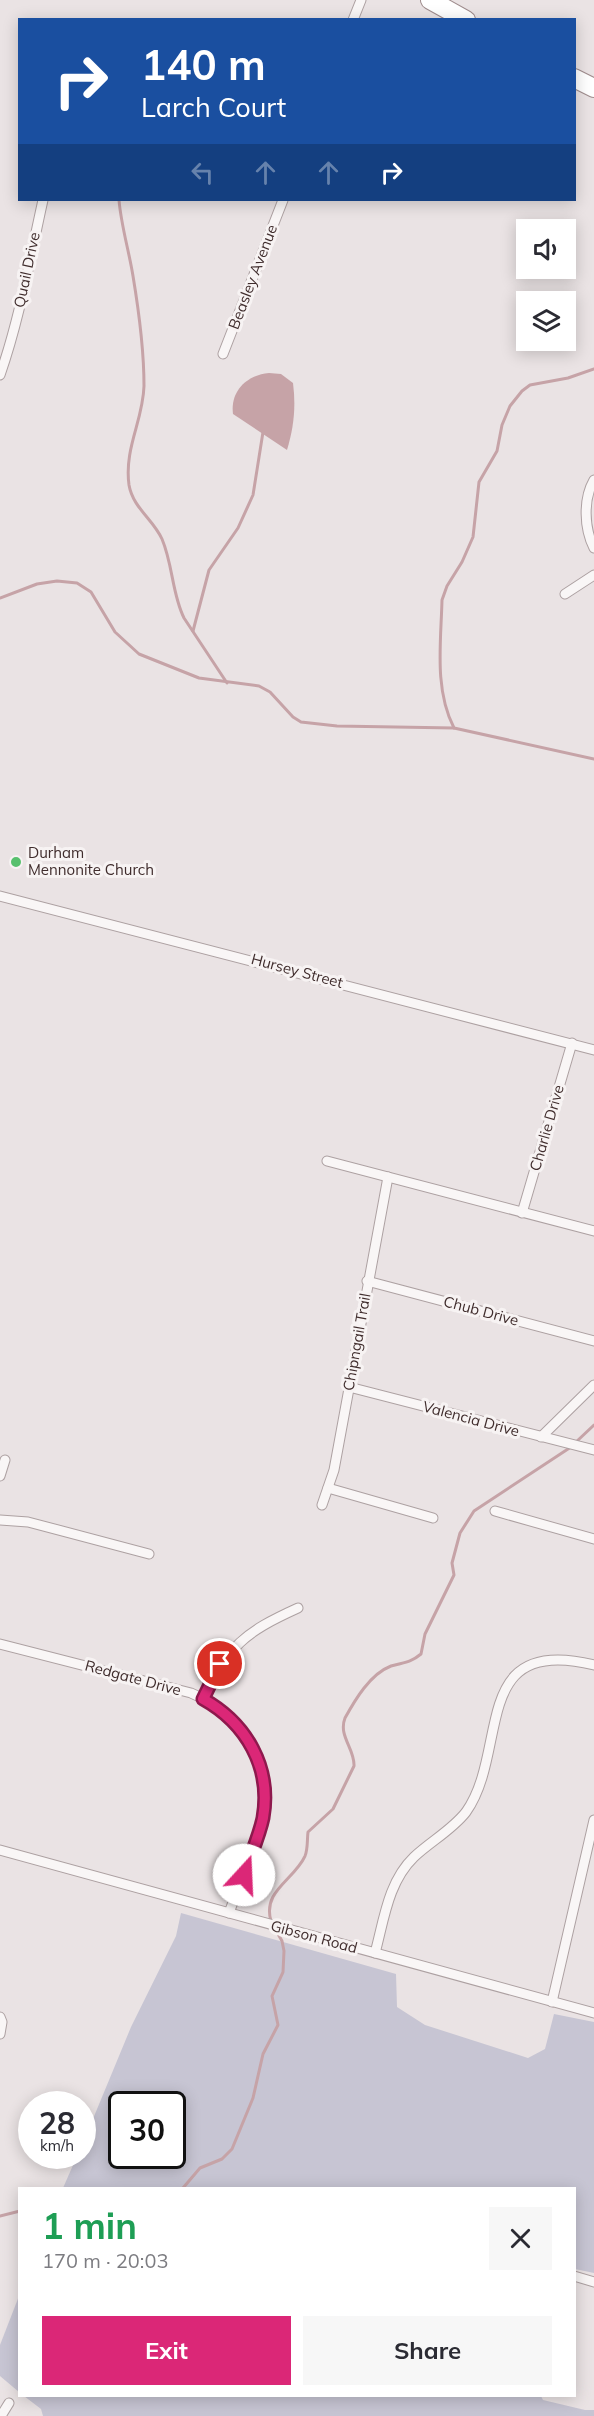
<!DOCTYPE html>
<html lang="en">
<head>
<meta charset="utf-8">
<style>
  :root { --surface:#fff; --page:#f7f7f7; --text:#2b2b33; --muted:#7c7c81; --accent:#db2777 }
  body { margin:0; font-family:Mulish,sans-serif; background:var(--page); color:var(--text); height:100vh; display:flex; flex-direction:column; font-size:22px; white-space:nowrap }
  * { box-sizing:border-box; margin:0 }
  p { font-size:20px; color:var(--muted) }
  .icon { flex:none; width:33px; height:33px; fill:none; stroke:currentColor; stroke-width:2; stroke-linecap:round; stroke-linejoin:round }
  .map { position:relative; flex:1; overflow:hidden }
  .panel { position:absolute; left:18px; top:2187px; width:558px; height:210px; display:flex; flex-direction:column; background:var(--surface); border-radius:0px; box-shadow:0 3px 15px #0003 }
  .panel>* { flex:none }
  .top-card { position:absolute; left:18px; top:18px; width:558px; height:183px; border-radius:0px; box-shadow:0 3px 15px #0003; background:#1a4fa0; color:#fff; overflow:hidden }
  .tools { position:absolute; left:516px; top:219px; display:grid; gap:12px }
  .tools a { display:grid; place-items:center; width:60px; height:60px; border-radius:0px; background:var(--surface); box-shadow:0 3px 15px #0003; font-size:30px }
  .speed { position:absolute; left:18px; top:2091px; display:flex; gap:12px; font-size:30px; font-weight:700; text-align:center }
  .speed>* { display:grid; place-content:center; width:78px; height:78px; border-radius:50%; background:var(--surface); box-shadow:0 3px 15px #0003; line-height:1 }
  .speed small { font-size:15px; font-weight:400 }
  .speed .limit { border:3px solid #111; border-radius:9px; background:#fff; color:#111 }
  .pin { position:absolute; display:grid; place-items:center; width:51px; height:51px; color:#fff; margin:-26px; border:3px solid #fff; border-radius:50%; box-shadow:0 2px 6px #0007 }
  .me { position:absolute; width:66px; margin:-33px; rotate:20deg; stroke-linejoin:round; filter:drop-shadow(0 0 4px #0008) }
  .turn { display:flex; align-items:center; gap:21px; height:126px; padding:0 24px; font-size:27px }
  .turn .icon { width:78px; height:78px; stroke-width:2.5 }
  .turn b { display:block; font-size:42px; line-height:51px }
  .lanes { display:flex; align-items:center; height:57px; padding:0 24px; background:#0003; justify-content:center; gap:30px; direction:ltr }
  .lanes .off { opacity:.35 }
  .round { display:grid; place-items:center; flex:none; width:63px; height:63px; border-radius:0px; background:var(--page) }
  .overview { display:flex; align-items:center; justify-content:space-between; height:102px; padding:0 24px }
  h1 { font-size:36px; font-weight:700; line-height:45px; color:#1e9e55 }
  .button { display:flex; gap:12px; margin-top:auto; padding:12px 24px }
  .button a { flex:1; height:69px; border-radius:0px; background:var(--accent); color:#fff; font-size:24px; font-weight:700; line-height:69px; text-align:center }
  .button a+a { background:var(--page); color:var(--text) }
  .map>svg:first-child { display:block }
  .green { fill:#c7c5d3; fill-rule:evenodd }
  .water { fill:#c6a3a7 }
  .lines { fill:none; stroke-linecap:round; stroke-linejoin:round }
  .stream { stroke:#c6a3a7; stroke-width:3 }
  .street-casing { stroke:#ada1a2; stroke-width:11 }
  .highway-casing { stroke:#9f8c8d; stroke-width:20 }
  .street { stroke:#f9f6f6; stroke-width:9 }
  .highway { stroke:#fff; stroke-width:18 }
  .route-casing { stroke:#8e194d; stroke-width:15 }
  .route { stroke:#db2777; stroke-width:10 }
  .poi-dot { fill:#57c06d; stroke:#f7f3f3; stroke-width:2 }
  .labels { text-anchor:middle; stroke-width:6; stroke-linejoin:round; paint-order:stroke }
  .street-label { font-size:15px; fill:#402d2d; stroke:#f7f3f3 }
  .poi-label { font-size:15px; fill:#402d2d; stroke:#f7f3f3; text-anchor:start }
</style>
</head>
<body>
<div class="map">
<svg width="594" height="2416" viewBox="0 0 594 2416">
  <rect width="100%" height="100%" fill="#eae3e4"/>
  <!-- green -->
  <g class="green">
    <path d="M 181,1913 L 396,1974 L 397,2007 L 425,2025 L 528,2058 L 545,2049 L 554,2014 L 594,2022 L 594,2273 L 575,2269 L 574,2188 L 63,2188 L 77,2156 L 82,2156 L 83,2143 L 131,2027 L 176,1936 ZM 122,2104 L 172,2104 L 172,2156 L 122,2156 Z"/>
    <path d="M 19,2296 L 19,2392 L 0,2376 L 0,2345 Z"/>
    <path d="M 24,2396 L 541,2396 L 543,2400 L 585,2410 L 594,2410 L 594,2416 L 43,2416 L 41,2409 Z"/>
  </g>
  <!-- water -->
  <path class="water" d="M 269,373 L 281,374 L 293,383 C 296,406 294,427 287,450 L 233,414 C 230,391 247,375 269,373 Z"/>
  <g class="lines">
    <!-- stream -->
    <g class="stream">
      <path d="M 119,200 C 121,225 129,251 133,276 C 139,312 144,350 144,386 C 143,421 124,448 129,485 C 133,508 153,519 162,539 C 173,565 172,594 184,618 L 227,683"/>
      <path d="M 0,598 L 37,584 L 57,581 L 77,583 L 91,592 L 115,632 L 139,654 L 199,678 L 259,686 L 270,692 L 293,717 L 301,722 L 337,726 L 454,728 L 594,759"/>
      <path d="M 193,631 L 209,570 L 238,528 L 253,495 L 263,432"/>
      <path d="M 454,728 C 434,689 441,642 442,600 L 447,586 L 462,562 L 473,537 L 479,482 L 497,451 L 502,425 L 510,406 L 522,391 L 530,385 L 568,378 L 594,369"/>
      <path d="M 576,1442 L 594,1425"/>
      <path d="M 271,1921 C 262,1891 294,1880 305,1856 C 308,1849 307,1840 308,1832 L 333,1809 L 354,1766 C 355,1749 338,1736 345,1718 C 355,1700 370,1674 391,1666 C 405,1662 410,1663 421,1654 L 425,1634 L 454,1575 L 452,1563 L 460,1533 L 474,1511 L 571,1447"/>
      <path d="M 183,2188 L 200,2168 L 222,2159 L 232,2149 L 253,2098 L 263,2054 L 278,2025 L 272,1996 L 283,1972 L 284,1951 L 282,1941 L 274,1927"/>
      <path d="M 0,2216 L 20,2211"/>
    </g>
    <!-- street casing -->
    <g class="street-casing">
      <g id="street">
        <path d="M 353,20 L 361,0"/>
        <path d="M 223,354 L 283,200"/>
        <path d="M 0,375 C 20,318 30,258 43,200"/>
        <path d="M 594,480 C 583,499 584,528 594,548"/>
        <path d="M 565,594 L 594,575"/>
        <path d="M 0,896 L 594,1050"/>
        <path d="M 327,1161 L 594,1231"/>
        <path d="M 522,1213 L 572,1043"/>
        <path d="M 367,1281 L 594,1341"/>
        <path d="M 349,1387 L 594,1450"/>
        <path d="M 541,1437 L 594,1385"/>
        <path d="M 0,1476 L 5,1460"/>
        <path d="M 328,1488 L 433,1518"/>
        <path d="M 322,1505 L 334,1470 L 388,1177"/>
        <path d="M 495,1511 L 594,1539"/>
        <path d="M 0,1520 L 28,1522 L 149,1554"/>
        <path d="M 0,1644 L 191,1693 C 241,1714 273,1762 263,1818 C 257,1850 240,1882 229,1913"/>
        <path d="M 203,1699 C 230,1645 243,1633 298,1608"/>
        <path d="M 0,1850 L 594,2013"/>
        <path d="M 375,1953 C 384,1920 388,1882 414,1857 C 431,1841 452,1830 466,1812 C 510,1750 469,1634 594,1665"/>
        <path d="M 552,2002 L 594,1820"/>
        <path d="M 0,2017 L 2,2022 L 0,2034"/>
        <path d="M 574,2276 L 594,2282"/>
        <path d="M 1,2416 L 9,2403"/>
      </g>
    </g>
    <!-- highway casing -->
    <g class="highway-casing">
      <g id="highway">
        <path d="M 430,0 L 466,20"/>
        <path d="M 574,78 L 594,88"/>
      </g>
    </g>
    <!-- street -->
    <use href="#street" class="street"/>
    <!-- highway -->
    <use href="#highway" class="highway"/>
  </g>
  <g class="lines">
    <!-- route casing -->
    <g class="route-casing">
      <path id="route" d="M 220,1664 L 203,1699 C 246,1723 272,1767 263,1818 C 259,1837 250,1856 244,1875"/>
    </g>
    <!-- route -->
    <use href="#route" class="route"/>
  </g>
  <!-- markers -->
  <circle class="poi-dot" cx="16" cy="862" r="6"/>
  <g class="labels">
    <!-- street labels -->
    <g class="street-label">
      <text transform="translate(27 270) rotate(-78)" y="5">Quail Drive</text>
      <text transform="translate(253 277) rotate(-69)" y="5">Beasley Avenue</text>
      <text transform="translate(297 971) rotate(15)" y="5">Hursey Street</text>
      <text transform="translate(547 1128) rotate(-74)" y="5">Charlie Drive</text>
      <text transform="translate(481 1311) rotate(15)" y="5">Chub Drive</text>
      <text transform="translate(357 1342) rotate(-80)" y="5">Chipngail Trail</text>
      <text transform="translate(471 1419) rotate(15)" y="5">Valencia Drive</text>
      <text transform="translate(133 1678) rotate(15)" y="5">Redgate Drive</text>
      <text transform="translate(314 1937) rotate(15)" y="5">Gibson Road</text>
    </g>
    <!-- poi labels -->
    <g class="poi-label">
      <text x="28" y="858">Durham<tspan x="28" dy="17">Mennonite Church</tspan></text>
    </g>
  </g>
</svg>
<div class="tools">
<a><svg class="icon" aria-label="sound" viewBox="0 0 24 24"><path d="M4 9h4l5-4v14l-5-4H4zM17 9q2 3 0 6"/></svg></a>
<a><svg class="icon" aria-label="layers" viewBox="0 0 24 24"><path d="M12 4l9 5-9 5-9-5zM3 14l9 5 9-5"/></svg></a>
</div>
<div class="speed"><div>28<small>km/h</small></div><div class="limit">30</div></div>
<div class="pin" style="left:220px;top:1664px;background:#d93025"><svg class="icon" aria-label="arrive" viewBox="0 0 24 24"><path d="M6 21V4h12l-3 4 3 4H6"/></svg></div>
<svg class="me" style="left:244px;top:1875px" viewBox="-20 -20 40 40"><circle r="19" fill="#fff"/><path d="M0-13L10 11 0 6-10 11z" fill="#db2777"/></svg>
<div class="top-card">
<div class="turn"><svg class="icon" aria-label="right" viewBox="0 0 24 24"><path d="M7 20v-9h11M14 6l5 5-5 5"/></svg><div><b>140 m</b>Larch Court</div></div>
<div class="lanes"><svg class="icon off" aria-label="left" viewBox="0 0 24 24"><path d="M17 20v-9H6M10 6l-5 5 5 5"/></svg><svg class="icon off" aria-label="ahead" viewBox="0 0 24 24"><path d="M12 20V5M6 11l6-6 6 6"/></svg><svg class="icon off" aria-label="ahead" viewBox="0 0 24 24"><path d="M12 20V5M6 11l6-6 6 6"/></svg><svg class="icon" aria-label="right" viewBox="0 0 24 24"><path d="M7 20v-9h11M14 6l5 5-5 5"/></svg></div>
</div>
<section class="panel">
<div class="overview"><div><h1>1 min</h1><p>170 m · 20:03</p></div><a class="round"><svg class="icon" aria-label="close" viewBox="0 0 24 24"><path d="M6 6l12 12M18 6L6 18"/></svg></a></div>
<div class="button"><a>Exit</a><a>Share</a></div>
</section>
</div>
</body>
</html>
